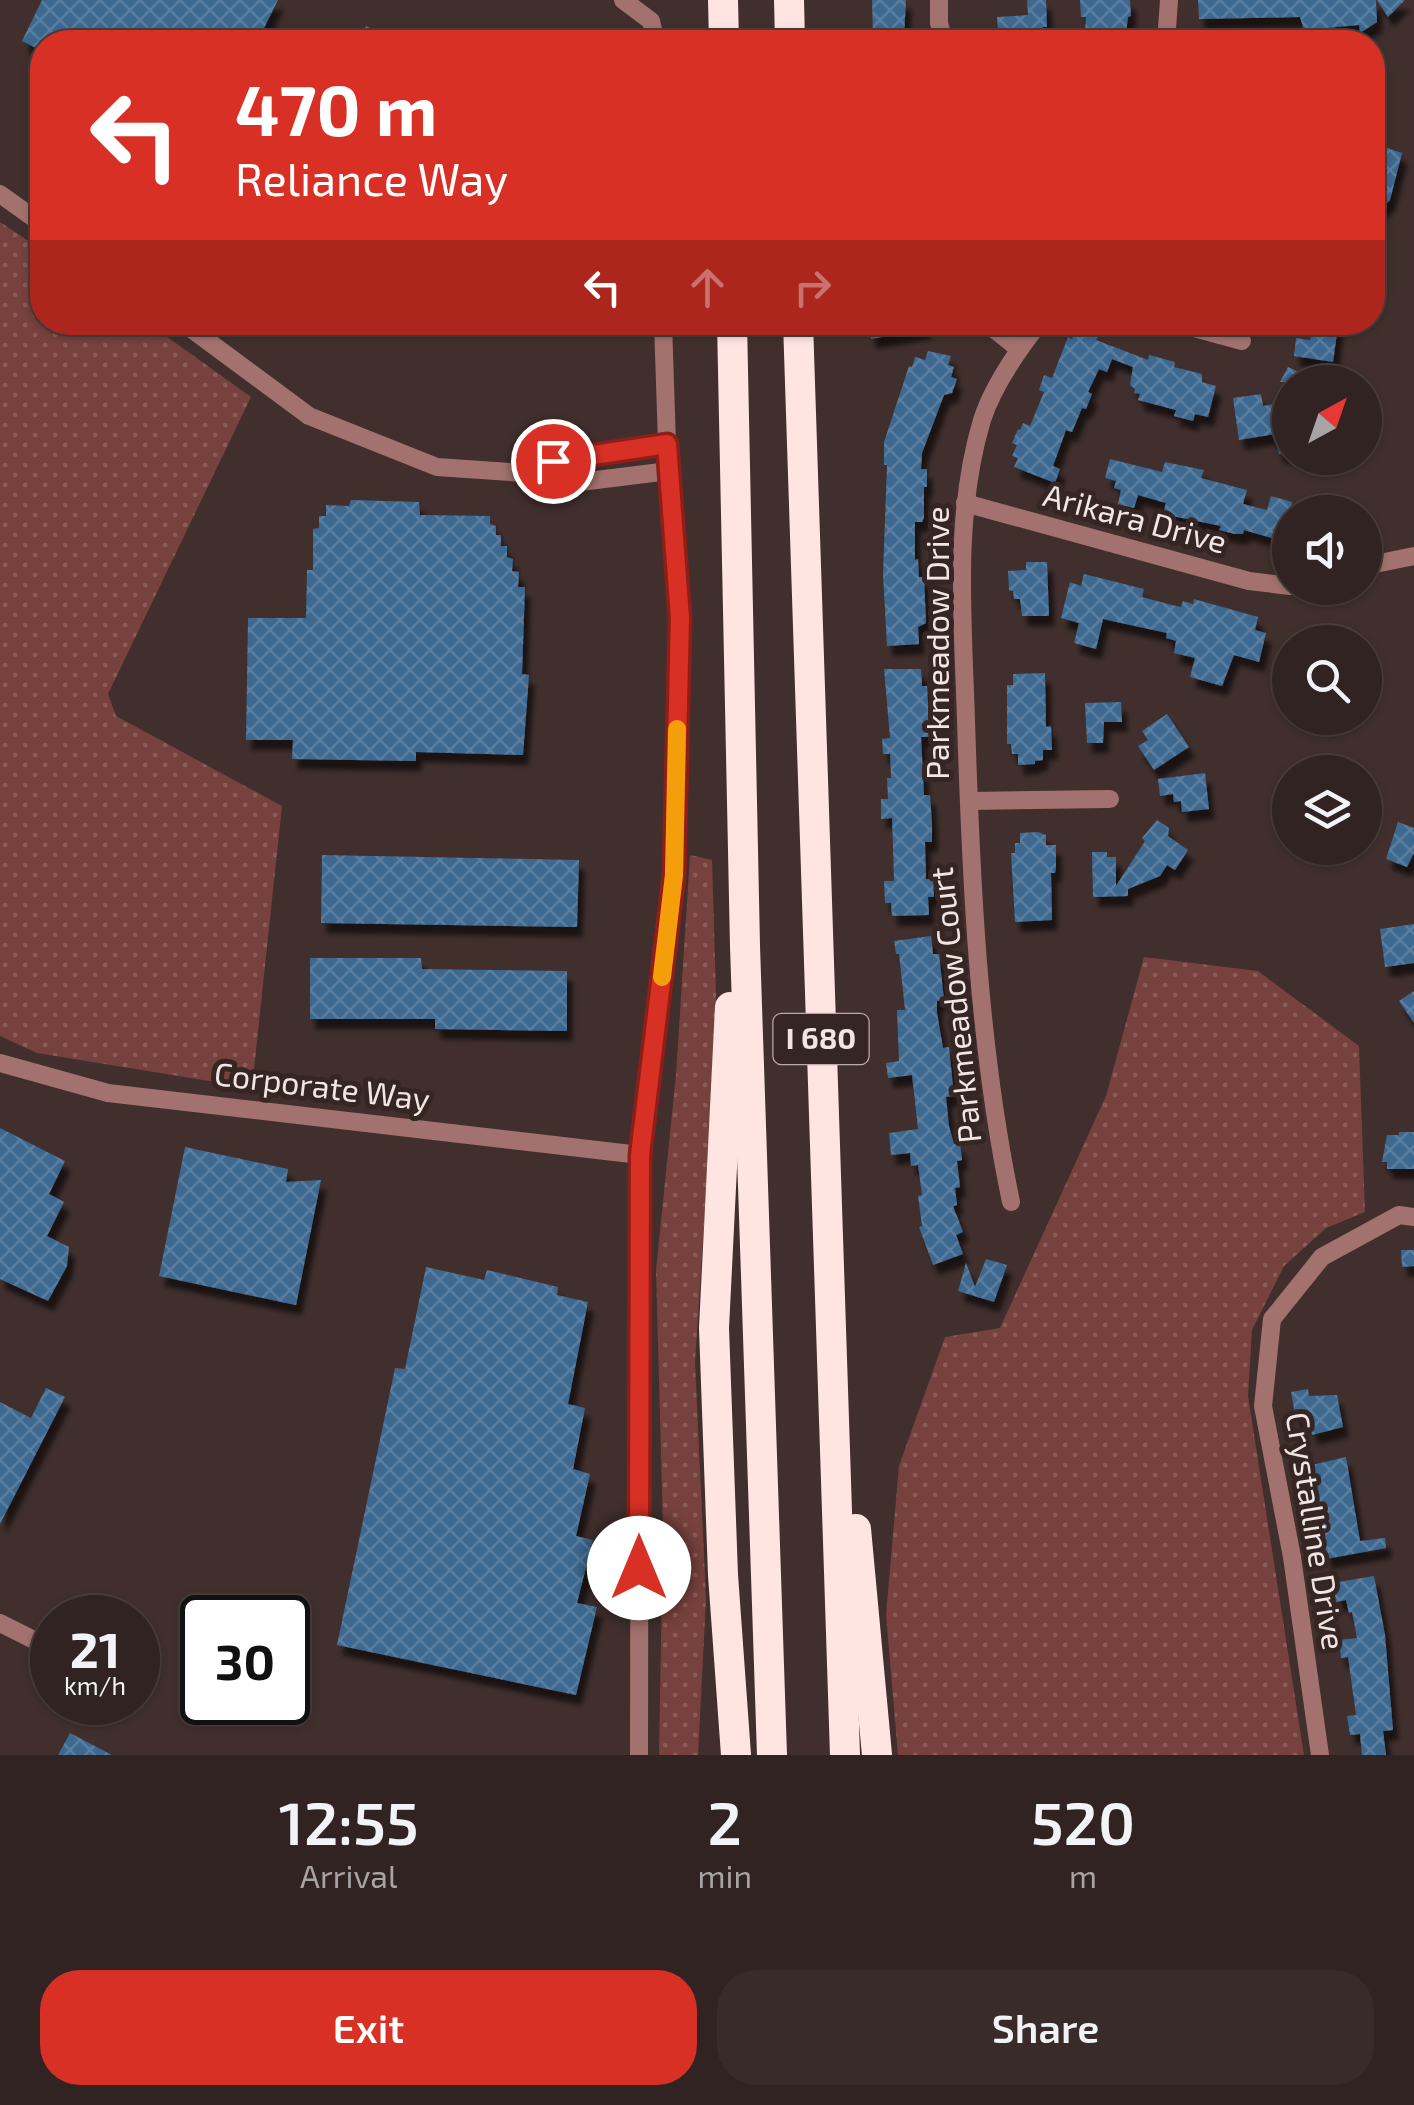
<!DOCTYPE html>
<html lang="en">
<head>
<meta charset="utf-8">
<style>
  :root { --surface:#302322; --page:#382b2a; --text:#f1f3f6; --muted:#a8a4a5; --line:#4b4040; --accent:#d93025 }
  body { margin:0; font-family:"Exo 2",sans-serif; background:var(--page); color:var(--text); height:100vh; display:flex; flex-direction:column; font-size:38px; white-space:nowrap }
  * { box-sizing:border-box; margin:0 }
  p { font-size:32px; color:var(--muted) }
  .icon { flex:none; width:55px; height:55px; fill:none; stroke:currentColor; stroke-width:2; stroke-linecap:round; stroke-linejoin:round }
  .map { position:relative; height:1755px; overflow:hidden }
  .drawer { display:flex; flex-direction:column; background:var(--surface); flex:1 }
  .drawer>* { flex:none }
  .hud { position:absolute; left:30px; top:30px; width:1355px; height:305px; border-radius:40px; box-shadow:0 2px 8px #0004,0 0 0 2px var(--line); background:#d93025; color:#fff; overflow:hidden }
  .needle { width:65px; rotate:40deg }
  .buttons { position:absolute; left:1272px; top:365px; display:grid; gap:20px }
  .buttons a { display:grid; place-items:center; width:110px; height:110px; border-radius:50%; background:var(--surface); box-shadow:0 2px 8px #0004,0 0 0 2px var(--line); font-size:50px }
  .speed { position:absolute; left:30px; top:1595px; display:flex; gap:20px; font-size:50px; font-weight:700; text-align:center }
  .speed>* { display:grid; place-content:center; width:130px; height:130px; border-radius:50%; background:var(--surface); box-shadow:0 2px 8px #0004,0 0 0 2px var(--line); line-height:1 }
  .speed small { font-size:25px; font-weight:400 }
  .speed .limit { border:5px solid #111; border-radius:15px; background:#fff; color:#111 }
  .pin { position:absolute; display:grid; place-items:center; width:85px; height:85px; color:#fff; margin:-42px; border:5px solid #fff; border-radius:50%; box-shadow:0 2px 10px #0007 }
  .me { position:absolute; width:110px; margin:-55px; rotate:0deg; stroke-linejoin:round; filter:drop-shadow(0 0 8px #0008) }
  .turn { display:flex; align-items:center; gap:35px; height:210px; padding:0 40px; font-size:45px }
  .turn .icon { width:130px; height:130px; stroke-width:2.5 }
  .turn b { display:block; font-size:70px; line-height:85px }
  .lanes { display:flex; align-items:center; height:95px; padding:0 40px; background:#0003; justify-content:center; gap:50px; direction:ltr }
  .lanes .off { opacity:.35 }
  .eta { display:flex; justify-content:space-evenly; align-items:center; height:170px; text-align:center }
  .eta b { font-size:60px; font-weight:600; line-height:70px }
  .button { display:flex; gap:20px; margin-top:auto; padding:20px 40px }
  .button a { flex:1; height:115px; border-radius:40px; background:var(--accent); color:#fff; font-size:40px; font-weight:600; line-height:115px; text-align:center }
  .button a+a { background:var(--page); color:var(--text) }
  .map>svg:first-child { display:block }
  .grass { fill:url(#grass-dots) }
  .building { fill:url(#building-cross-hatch); filter:url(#shadow) }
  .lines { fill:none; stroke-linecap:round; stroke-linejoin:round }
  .street { stroke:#a3726e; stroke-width:18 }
  .highway { stroke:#fee5e2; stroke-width:30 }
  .route-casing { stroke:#8d1f18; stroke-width:25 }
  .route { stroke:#d93025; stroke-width:18 }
  .slow { stroke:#f59e0b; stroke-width:18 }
  .labels { text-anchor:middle; stroke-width:10; stroke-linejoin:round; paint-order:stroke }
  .shield { fill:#352523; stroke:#b9acab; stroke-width:2.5 }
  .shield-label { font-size:30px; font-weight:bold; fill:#f1e6e5 }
  .street-label { font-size:32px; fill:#f1e6e5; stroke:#352523 }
</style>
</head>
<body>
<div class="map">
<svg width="1414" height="1755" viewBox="0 0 1414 1755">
  <defs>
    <pattern id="grass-dots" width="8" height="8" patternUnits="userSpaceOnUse" patternTransform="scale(2.5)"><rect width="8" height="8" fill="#77413d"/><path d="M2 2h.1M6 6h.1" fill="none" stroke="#8b5c59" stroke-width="1.8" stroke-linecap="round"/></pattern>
    <pattern id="building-cross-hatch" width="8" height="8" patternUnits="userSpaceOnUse" patternTransform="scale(2.5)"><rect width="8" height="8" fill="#3d6890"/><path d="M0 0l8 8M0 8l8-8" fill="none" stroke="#5a7e9f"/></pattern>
    <filter id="shadow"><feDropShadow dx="5.5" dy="10" stdDeviation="2.5" flood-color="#0009"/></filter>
  </defs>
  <rect width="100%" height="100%" fill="#402f2d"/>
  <!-- grass -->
  <g class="grass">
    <path d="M 0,222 L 42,250 L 42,322 L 148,323 L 251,397 L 108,694 L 116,716 L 282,806 L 252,1088 L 37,1053 L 0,1036 Z"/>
    <path d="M 690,855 L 712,860 L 717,1028 L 695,1362 L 706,1599 L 698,1755 L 659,1755 L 663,1527 L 656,1270 L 676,1075 Z"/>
    <path d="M 1144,957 L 1258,971 L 1359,1046 L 1365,1212 L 1326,1228 L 1284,1266 L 1252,1330 L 1248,1396 L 1304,1755 L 898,1755 L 886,1615 L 899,1466 L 945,1337 L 1000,1328 L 1106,1096 Z"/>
  </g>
  <!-- building -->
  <g class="building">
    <path d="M 42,0 L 278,0 L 257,42 L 42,42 L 42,51 L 22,41 Z"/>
    <path d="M 872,0 L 906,0 L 904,36 L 873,37 Z"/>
    <path d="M 1027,0 L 1046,0 L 1047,27 L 1043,27 L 1043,41 L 999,42 L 997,17 L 1028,15 Z"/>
    <path d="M 1080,0 L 1130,0 L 1131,16 L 1128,17 L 1125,42 L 1084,42 L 1086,17 L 1081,17 Z"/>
    <path d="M 1198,0 L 1376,0 L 1377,22 L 1360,33 L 1359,25 L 1304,30 L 1300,17 L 1199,19 Z"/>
    <path d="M 1377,0 L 1405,0 L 1388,17 Z"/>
    <path d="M 366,26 L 398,42 L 358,42 Z"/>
    <path d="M 1372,143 L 1402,153 L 1390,200 L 1372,217 Z"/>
    <path d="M 868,322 L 925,322 L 925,329 L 871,339 Z"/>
    <path d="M 1319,323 L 1338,326 L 1333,362 L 1294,356 L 1296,338 L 1310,340 L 1311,333 L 1317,334 Z"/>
    <path d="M 1077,327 L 1098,336 L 1096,340 L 1148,360 L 1149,355 L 1175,362 L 1174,367 L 1202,374 L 1202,382 L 1216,386 L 1208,417 L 1195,414 L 1193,421 L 1174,416 L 1176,410 L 1138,400 L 1140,394 L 1134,393 L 1135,389 L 1130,385 L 1133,367 L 1112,359 L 1107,372 L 1099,369 L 1088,392 L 1092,394 L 1086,409 L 1082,408 L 1072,432 L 1066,430 L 1053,466 L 1060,469 L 1055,483 L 1014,467 L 1018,458 L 1012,456 L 1017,445 L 1012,443 L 1018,429 L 1020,430 L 1023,423 L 1030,426 L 1044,392 L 1039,390 L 1044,375 L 1052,378 L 1068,337 L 1072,339 Z"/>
    <path d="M 928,351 L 951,356 L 948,365 L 954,367 L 951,377 L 957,379 L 952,393 L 944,395 L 922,453 L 921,469 L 927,469 L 927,487 L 924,487 L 924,518 L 922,522 L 915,522 L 915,560 L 918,559 L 919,577 L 924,577 L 926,623 L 918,627 L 919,644 L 887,646 L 883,574 L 887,465 L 884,465 L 884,442 L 909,366 L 912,367 L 915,357 L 925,360 Z"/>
    <path d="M 1288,367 L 1321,382 L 1280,382 Z"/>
    <path d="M 1261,394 L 1263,406 L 1274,404 L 1275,412 L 1290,410 L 1290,452 L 1279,454 L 1275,434 L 1239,440 L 1233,398 Z"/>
    <path d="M 1110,459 L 1162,472 L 1165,462 L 1204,470 L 1201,478 L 1247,490 L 1243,504 L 1267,510 L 1271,496 L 1292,502 L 1290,535 L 1282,532 L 1279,540 L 1244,530 L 1243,534 L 1235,534 L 1219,530 L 1221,526 L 1163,514 L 1166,503 L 1138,495 L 1134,508 L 1118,504 L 1121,490 L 1114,488 L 1116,481 L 1105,478 Z"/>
    <path d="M 351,500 L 419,502 L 420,515 L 490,516 L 490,524 L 496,526 L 496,535 L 501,535 L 501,546 L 507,546 L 507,557 L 513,559 L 512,571 L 519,572 L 518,587 L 525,587 L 522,674 L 529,675 L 523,755 L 416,752 L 416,761 L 292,759 L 293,740 L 246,740 L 248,618 L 306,618 L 307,570 L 313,570 L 313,529 L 319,528 L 319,516 L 326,516 L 326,505 L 349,506 Z"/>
    <path d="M 1026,562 L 1047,562 L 1049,616 L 1022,616 L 1020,599 L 1014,599 L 1013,591 L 1009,590 L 1008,571 L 1026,570 Z"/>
    <path d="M 1084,574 L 1144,589 L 1142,597 L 1172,605 L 1181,607 L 1183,601 L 1193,604 L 1194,599 L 1258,617 L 1255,630 L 1266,633 L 1259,662 L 1234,655 L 1222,686 L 1190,677 L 1195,658 L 1174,653 L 1176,641 L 1166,638 L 1167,633 L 1103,619 L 1096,649 L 1074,643 L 1079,623 L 1061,618 L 1070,582 L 1081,586 Z"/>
    <path d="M 884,669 L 921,669 L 922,686 L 927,686 L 930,737 L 921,737 L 924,795 L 930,795 L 932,823 L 932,842 L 925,842 L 926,879 L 933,879 L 934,897 L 928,897 L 929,915 L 892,916 L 891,903 L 885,903 L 884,881 L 894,881 L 892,818 L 881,819 L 881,799 L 888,799 L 887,778 L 891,778 L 890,754 L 883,754 L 882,739 L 890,738 Z"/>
    <path d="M 1045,673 L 1046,727 L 1051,726 L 1052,750 L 1043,750 L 1043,760 L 1035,761 L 1035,764 L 1018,765 L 1018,754 L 1012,754 L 1011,744 L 1007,744 L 1007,685 L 1013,685 L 1013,674 Z"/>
    <path d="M 1121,702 L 1122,722 L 1104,722 L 1103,743 L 1087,743 L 1085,703 Z"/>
    <path d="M 1167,714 L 1189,747 L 1154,770 L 1138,746 L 1148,740 L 1142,731 Z"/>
    <path d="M 1205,773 L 1209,809 L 1182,812 L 1181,801 L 1174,802 L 1173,794 L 1160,796 L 1158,779 Z"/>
    <path d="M 1157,820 L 1169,828 L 1168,836 L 1188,850 L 1175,870 L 1167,865 L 1160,876 L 1128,889 L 1128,896 L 1093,897 L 1092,852 L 1107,852 L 1107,857 L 1116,857 L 1116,886 L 1145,841 L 1142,838 Z"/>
    <path d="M 1398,822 L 1414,828 L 1414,853 L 1407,867 L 1386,859 Z"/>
    <path d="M 1038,832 L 1046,835 L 1046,845 L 1056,845 L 1056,868 L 1055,873 L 1051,873 L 1052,920 L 1015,922 L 1011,853 L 1015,853 L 1015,843 L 1020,843 L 1020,833 Z"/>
    <path d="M 322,855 L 579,860 L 577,927 L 321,923 Z"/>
    <path d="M 1414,924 L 1414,963 L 1385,967 L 1380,929 Z"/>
    <path d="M 931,936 L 933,954 L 939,954 L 944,1000 L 937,1001 L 937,1013 L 943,1048 L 949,1047 L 954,1096 L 946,1097 L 949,1126 L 954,1144 L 960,1143 L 962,1160 L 957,1161 L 960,1187 L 955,1188 L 957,1205 L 953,1206 L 963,1232 L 956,1235 L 963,1254 L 933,1265 L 919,1227 L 922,1226 L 918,1196 L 922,1195 L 918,1165 L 911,1166 L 910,1153 L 891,1155 L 889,1133 L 918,1129 L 912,1075 L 888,1078 L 886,1063 L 899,1061 L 897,1010 L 905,1010 L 899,954 L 896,954 L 894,941 Z"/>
    <path d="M 310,958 L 421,958 L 422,969 L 567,971 L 567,1031 L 435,1029 L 435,1019 L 310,1019 Z"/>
    <path d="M 1414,991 L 1414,1023 L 1399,1001 Z"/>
    <path d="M 0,1128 L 65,1161 L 49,1194 L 64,1202 L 47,1236 L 69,1247 L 67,1266 L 48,1301 L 0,1279 Z"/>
    <path d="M 1399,1132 L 1414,1132 L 1414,1169 L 1387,1169 L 1387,1162 L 1382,1162 L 1387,1135 L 1399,1135 Z"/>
    <path d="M 185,1147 L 288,1169 L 286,1182 L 321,1180 L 296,1305 L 159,1276 Z"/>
    <path d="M 1401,1250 L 1414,1250 L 1414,1266 L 1402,1267 Z"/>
    <path d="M 986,1259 L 1007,1265 L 994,1302 L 958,1291 L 966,1263 L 975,1287 Z"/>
    <path d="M 426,1267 L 484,1280 L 487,1270 L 558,1287 L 557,1295 L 588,1302 L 568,1404 L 585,1408 L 573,1469 L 590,1474 L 576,1536 L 593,1540 L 577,1603 L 597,1607 L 576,1695 L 337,1645 L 395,1368 L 405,1369 Z"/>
    <path d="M 46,1388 L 65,1397 L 0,1524 L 0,1402 L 31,1418 Z"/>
    <path d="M 1308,1389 L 1309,1396 L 1337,1395 L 1343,1427 L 1312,1435 L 1310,1423 L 1305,1423 L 1304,1418 L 1296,1420 L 1291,1392 Z"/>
    <path d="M 1346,1457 L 1360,1541 L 1385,1538 L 1386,1548 L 1326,1559 L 1322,1540 L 1315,1541 L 1312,1524 L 1324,1521 L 1315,1483 L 1306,1485 L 1303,1467 Z"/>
    <path d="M 1374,1576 L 1385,1635 L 1393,1730 L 1383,1731 L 1386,1755 L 1362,1755 L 1360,1734 L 1350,1735 L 1347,1716 L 1356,1715 L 1348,1657 L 1341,1658 L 1339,1640 L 1357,1638 L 1352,1612 L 1349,1613 L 1346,1600 L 1336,1602 L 1333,1583 Z"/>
    <path d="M 70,1733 L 112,1755 L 58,1755 Z"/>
  </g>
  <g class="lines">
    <!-- street -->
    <g class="street">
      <path d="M 623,0 L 651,21 L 656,42"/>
      <path d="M 939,0 L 939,23 L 944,42"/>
      <path d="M 1166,42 L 1169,0"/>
      <path d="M 0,194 L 42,224"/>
      <path d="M 182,322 L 309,416 L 437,467 L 538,474 L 556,485 L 669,471"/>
      <path d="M 985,322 L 1019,349"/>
      <path d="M 1172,322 L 1242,341"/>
      <path d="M 538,474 L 553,461 L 667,444"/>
      <path d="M 965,503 L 1249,581 L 1290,586"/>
      <path d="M 1365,566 L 1414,556"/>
      <path d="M 969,801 L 1110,799"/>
      <path d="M 0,1063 L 108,1093 L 640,1155"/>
      <path d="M 1011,1202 C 978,1044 971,881 966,720 C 963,620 953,517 982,420 C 993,386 1018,350 1040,322"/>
      <path d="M 0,1623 L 52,1649"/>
      <path d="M 639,1755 L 640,1155 L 674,875 L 680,618 L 667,444 L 663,322"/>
      <path d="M 1320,1755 L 1292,1557 L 1263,1406 L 1272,1319 L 1322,1257 L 1399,1215 L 1414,1217"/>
    </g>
    <!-- highway -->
    <g class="highway">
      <path d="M 723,0 L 724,42"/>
      <path d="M 789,0 L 790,42"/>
      <path d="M 732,322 L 745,946 L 772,1755"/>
      <path d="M 798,322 L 845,1755"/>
      <path d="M 730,1007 L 714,1328 L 723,1575 L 736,1755"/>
      <path d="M 856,1529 L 877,1755"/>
    </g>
  </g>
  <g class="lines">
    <!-- route casing -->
    <g class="route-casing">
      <path id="route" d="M 553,461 L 667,444 L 680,618 L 674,875 L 640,1155 L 639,1568"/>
    </g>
    <!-- route -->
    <use href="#route" class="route"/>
    <!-- slow -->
    <path class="slow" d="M 662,977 L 674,875 L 677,729"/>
  </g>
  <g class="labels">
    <!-- shield labels -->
    <rect class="shield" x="773.5" y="1014" width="95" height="50" rx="8"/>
    <g class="shield-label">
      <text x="821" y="1049">I 680</text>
    </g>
    <!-- street labels -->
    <g class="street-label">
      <text transform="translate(1135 519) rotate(15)" y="11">Arikara Drive</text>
      <text transform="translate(938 643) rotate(-90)" y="11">Parkmeadow Drive</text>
      <text transform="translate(956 1005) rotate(-96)" y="11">Parkmeadow Court</text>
      <text transform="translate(322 1087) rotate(7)" y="11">Corporate Way</text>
      <text transform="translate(1315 1531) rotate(81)" y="11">Crystalline Drive</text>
    </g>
  </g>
</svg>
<div class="buttons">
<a><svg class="needle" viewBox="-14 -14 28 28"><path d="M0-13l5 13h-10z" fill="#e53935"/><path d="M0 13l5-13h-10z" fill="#a8a4a5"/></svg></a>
<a><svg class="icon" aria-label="sound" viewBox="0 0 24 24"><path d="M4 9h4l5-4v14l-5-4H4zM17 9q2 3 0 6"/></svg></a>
<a><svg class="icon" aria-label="search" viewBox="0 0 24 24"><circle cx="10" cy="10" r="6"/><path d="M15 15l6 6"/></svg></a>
<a><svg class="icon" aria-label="layers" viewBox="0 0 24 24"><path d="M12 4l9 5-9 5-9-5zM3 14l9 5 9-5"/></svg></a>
</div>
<div class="speed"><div>21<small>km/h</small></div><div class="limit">30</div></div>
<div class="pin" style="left:553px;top:461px;background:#d93025"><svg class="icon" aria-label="arrive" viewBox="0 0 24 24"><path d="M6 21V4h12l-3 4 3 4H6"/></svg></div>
<svg class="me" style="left:639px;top:1568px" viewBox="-20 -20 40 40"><circle r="19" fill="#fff"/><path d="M0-13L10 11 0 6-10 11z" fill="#d93025"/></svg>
<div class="hud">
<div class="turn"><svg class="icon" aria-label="left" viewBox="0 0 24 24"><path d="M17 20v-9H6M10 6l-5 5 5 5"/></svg><div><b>470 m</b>Reliance Way</div></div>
<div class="lanes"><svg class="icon" aria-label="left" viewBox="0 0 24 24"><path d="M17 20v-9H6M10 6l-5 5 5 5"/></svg><svg class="icon off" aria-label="ahead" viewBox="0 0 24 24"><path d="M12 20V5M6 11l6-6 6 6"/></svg><svg class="icon off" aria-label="right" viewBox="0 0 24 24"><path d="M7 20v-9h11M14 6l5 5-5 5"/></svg></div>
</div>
</div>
<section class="drawer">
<div class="eta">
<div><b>12:55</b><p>Arrival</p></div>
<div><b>2</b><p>min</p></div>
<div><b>520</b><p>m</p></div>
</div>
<div class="button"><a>Exit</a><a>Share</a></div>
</section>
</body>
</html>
